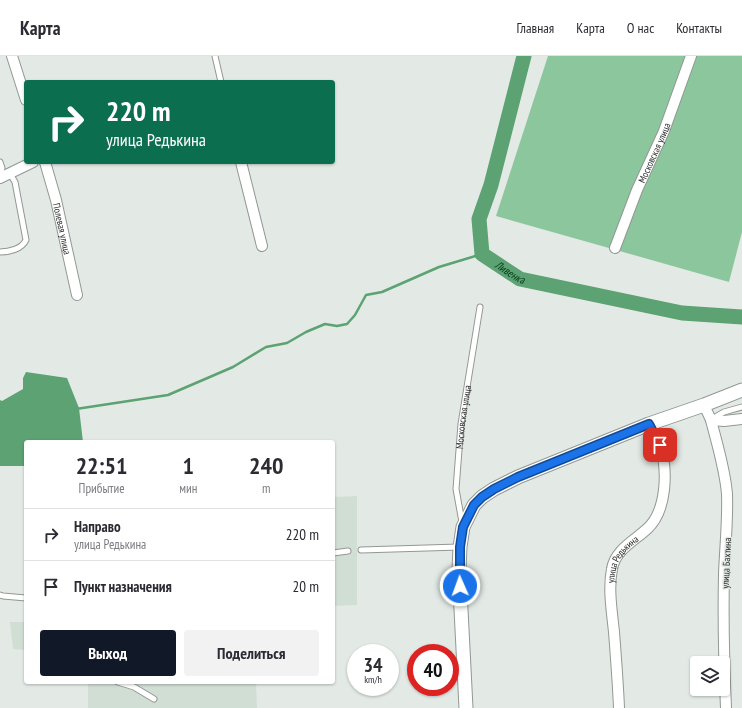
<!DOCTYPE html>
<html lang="ru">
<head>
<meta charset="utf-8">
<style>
  :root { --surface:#fff; --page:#f2f2f3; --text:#2b2b33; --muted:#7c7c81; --line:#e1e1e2; --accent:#111827 }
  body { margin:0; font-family:"PT Sans Narrow",sans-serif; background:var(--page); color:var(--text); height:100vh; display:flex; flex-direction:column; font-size:15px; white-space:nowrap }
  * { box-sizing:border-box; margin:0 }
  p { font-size:13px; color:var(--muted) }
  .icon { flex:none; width:22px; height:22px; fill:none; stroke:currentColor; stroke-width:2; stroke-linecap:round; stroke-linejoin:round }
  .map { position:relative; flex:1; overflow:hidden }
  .sheet { position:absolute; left:24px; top:384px; width:311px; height:244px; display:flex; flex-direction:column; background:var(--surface); border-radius:4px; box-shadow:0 1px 3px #0004 }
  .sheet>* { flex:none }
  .banner { position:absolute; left:24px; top:24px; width:311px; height:84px; border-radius:4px; box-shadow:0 1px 3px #0004; background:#0b6e4f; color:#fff; overflow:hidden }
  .fabs { position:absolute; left:690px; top:600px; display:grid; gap:8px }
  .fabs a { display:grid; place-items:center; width:40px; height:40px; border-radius:4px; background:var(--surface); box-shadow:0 1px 3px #0004; font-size:20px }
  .speed { position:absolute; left:347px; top:588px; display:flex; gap:8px; font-size:20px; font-weight:700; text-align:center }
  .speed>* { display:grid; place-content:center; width:52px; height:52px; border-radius:50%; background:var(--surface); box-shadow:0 1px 3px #0004; line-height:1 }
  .speed small { font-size:10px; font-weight:400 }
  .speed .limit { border:6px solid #d22; background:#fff; color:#111 }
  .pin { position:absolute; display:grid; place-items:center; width:34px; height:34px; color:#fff; margin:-17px; border-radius:8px; box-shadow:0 2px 6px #0006 }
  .me { position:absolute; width:44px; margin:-22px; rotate:358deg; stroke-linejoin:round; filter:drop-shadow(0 0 3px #0008) }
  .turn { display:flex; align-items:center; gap:14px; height:84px; padding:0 16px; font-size:18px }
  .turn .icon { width:52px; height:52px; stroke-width:2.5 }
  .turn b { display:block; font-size:28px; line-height:34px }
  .eta { display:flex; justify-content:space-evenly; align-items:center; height:68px; text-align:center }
  .eta b { font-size:24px; font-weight:600; line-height:28px }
  .cta { display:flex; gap:8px; margin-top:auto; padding:8px 16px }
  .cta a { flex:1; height:46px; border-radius:4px; background:var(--accent); color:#fff; font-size:16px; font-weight:600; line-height:46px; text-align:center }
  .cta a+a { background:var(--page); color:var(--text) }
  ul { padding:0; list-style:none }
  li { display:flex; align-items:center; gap:12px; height:52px; padding:0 16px; border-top:1px solid var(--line) }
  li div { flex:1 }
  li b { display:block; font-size:15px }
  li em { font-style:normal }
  header { display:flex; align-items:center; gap:24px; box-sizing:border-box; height:56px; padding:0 20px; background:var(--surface); border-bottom:1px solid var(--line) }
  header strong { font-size:19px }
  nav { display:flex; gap:22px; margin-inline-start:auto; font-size:14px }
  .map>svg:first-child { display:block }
  .built { fill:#d1ded4 }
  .green { fill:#8cc69d }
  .water { fill:#5ca272 }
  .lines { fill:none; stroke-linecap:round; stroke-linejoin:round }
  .stream { stroke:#5ca272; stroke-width:2.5 }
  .river { stroke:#5ca272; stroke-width:15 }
  .service-casing { stroke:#929894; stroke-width:7 }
  .minor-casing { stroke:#929894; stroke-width:12 }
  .tertiary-casing { stroke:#929894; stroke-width:15 }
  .service { stroke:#fff; stroke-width:5 }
  .minor { stroke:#fff; stroke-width:10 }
  .tertiary { stroke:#fff; stroke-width:13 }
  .route-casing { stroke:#114b97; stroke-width:10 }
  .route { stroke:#1a73e8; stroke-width:7 }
  .labels { text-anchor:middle; stroke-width:3; stroke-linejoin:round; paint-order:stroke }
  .street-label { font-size:10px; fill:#2c2f2d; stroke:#e3eae5 }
  .water-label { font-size:11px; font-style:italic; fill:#074020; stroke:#e3eae5 }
</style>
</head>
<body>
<header>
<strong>Карта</strong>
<nav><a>Главная</a><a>Карта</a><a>О нас</a><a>Контакты</a></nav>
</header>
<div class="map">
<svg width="742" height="652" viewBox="0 0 742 652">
  <rect width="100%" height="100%" fill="#e3eae5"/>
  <!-- built -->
  <g class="built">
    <path d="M 357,440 L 357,549 L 333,550 L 333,441 Z"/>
    <path d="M 24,453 L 26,453 L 26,594 L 13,593 L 10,566 L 25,566 Z"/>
    <path d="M 88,626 L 256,626 L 257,652 L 88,652 Z"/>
  </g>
  <!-- green -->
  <path class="green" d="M 548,0 L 742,0 L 742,176 L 729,226 L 496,160 Z"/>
  <!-- water -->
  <path class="water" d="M 26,316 L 67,322 L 79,352 L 83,386 L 26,386 L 26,410 L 0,410 L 0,344 L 2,345 L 23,333 L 23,322 Z"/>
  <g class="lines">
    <!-- stream -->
    <path class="stream" d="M 76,353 L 168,339 L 233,311 L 266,291 L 287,287 L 306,276 L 325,268 L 337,270 L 347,268 L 355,259 L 366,239 L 382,236 L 439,211 L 482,198"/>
    <!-- river -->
    <path class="river" id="s1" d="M 524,0 L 491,129 L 479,163 L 482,198 L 520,223 L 682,257 L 742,261"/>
    <!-- service casing -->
    <g class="service-casing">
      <g id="service">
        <path d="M 215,0 L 221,26"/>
        <path d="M 0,106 L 2,112 L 0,120"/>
        <path d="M 0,196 C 9,196 22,193 26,184 L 15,126 L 12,121 L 8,118"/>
        <path d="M 712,363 L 724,356 L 742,351"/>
        <path id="s2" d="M 462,466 L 456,433 L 461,368 L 480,251"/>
        <path d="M 361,494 L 459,491"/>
        <path d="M 333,497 L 348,495"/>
        <path d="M 0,539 L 3,540 L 26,542"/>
        <path d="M 118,626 L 134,631 L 154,643"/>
      </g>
    </g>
    <!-- minor casing -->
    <g class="minor-casing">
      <g id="minor">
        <path d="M 12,0 L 26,44"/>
        <path id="s3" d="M 45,106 L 56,144 L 77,239"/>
        <path d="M 241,106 L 262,190"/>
        <path d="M 0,122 L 33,106"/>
        <path id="s4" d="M 615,192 L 637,134 L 664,75 L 691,0"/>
        <path d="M 704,349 L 711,364 L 724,365 L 742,363"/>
        <path d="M 711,364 C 717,388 725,413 727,438 C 728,465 725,491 724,518 C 723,562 724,607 726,652"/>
        <path id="s5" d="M 619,652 C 618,627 616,602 614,576 C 612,556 608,533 612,513 C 615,494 634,485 647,473 C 667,455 668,414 660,390 C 658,382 652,375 649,368"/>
      </g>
    </g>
    <!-- tertiary casing -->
    <g class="tertiary-casing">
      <path id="tertiary" d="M 466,652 L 459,514 L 460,491 L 463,471 L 474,449 L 482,441 L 494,433 L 518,421 L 649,368 L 704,349 L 742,334"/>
    </g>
    <!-- service -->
    <use href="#service" class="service"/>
    <!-- minor -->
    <use href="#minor" class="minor"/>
    <!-- tertiary -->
    <use href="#tertiary" class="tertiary"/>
  </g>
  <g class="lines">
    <!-- route casing -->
    <g class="route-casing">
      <path id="route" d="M 460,530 L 460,491 L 463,471 L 474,449 L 482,441 L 494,433 L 518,421 L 649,368 L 660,389"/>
    </g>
    <!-- route -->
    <use href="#route" class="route"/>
  </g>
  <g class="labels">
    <!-- street labels -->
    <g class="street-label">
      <text dy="4" stroke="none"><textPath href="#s4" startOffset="103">Московская улица</textPath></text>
      <text dy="4" stroke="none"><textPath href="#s3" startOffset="69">Полевая улица</textPath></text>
      <text dy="4" stroke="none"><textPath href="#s2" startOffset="106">Московская улица</textPath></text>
      <text dy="4" stroke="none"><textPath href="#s5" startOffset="153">улица Редькина</textPath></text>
      <text transform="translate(726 507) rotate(-87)" y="4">улица Бахтина</text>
    </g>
    <!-- water labels -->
    <g class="water-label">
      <text dy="4" stroke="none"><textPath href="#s1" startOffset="238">Ливенка</textPath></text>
    </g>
  </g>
</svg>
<div class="fabs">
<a><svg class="icon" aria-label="layers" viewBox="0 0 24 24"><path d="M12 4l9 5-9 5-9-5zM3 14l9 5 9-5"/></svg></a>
</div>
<div class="speed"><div>34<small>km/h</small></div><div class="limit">40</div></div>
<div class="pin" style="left:660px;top:389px;background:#d93025"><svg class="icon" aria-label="arrive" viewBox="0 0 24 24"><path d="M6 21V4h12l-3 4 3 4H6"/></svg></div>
<svg class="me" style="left:460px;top:530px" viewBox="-20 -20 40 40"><circle r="17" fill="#1a73e8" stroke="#fff" stroke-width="3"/><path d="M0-11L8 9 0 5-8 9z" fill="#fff"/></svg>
<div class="banner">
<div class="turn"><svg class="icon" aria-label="right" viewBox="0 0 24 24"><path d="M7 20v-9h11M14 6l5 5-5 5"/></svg><div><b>220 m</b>улица Редькина</div></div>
</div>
<section class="sheet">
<div class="eta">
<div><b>22:51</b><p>Прибытие</p></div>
<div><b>1</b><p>мин</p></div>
<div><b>240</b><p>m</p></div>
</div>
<ul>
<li><svg class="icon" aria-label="right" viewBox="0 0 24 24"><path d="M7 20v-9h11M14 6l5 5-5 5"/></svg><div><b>Направо</b><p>улица Редькина</p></div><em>220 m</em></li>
<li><svg class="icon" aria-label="arrive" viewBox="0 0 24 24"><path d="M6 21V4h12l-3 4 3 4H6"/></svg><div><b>Пункт назначения</b></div><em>20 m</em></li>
</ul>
<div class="cta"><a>Выход</a><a>Поделиться</a></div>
</section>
</div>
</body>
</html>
